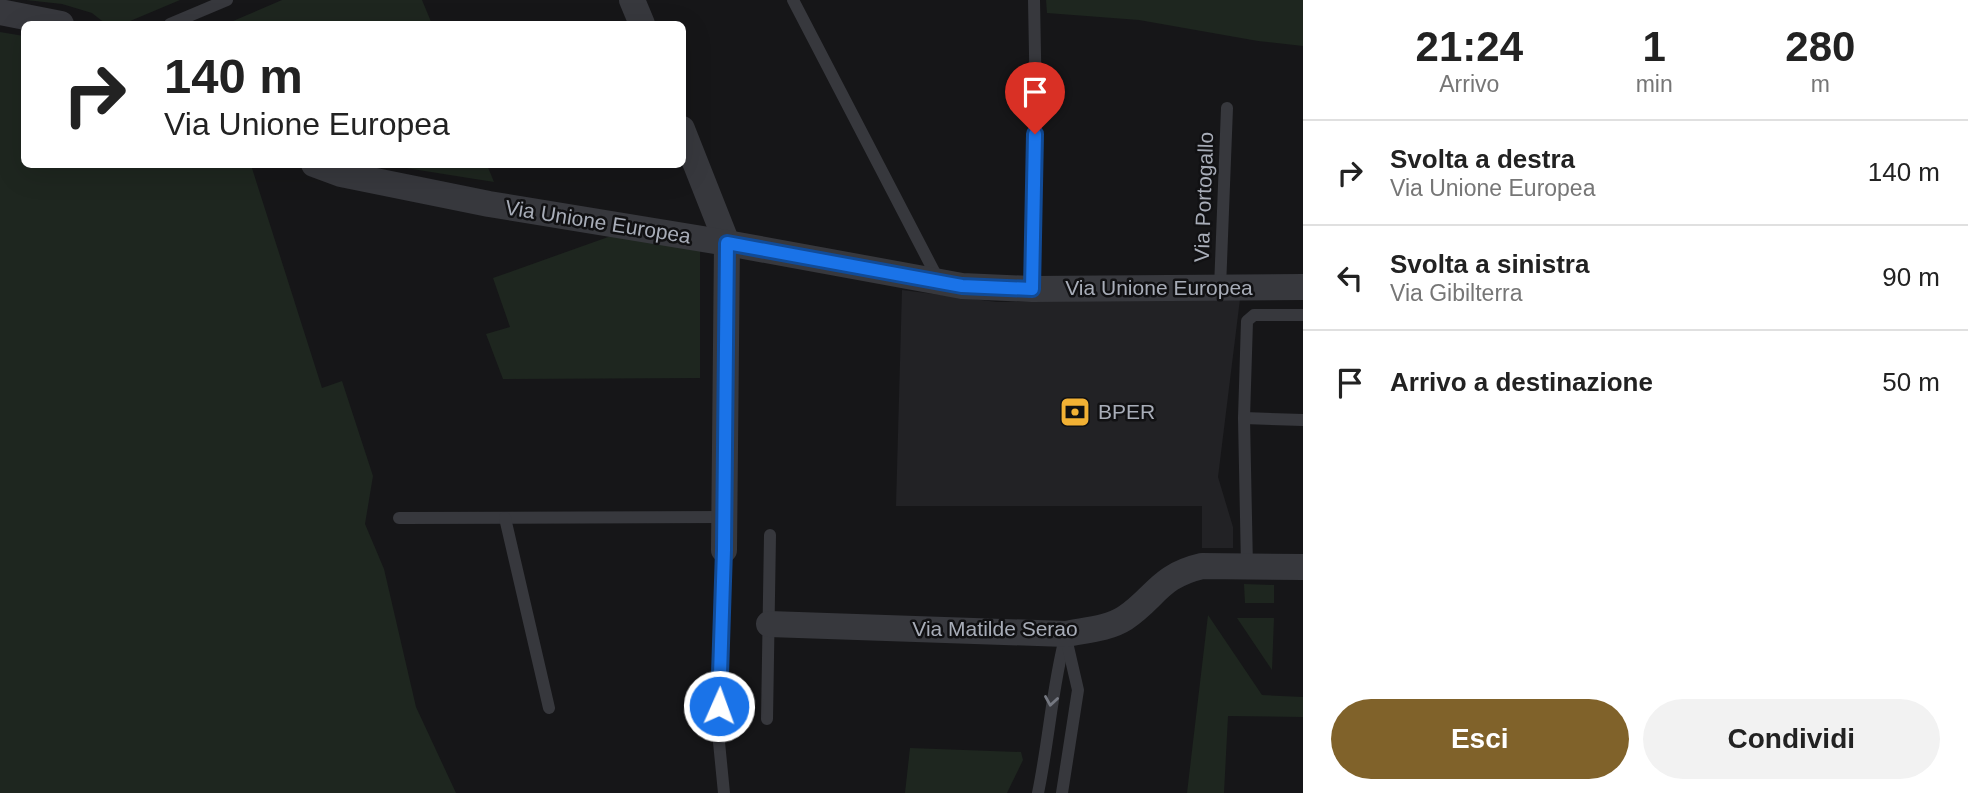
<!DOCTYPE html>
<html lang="it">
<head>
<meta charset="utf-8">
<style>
  :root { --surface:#fff; --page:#f2f2f2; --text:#222; --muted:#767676; --line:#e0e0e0; --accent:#80622a }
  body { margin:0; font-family:Arial,sans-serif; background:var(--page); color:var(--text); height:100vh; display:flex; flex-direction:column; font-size:26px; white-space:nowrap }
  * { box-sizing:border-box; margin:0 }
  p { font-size:23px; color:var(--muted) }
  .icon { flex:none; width:38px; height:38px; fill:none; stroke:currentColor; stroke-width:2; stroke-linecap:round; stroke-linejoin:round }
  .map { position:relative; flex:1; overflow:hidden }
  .drawer { display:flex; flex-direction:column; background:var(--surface); width:665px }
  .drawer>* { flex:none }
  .guide { position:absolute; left:21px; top:21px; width:665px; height:147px; border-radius:10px; box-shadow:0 7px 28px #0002; background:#fff; color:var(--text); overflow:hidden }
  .pin { position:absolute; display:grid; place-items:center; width:60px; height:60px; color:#fff; margin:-72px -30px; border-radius:50% 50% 50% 0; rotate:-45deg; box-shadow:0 0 7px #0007 }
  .pin .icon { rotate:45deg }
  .me { position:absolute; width:77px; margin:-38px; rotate:2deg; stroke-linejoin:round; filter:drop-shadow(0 0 5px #0008) }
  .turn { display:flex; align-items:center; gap:24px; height:147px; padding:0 28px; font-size:32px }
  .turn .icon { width:91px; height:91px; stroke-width:2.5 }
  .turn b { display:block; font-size:49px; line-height:60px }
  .eta { display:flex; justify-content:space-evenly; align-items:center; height:119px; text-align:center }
  .eta b { font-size:42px; font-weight:800; line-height:49px }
  .button { display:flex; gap:14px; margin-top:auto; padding:14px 28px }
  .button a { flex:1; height:80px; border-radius:42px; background:var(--accent); color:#fff; font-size:28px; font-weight:800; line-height:80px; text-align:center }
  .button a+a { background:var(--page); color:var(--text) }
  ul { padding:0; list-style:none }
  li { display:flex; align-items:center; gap:21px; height:105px; padding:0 28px; border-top:2px solid var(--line) }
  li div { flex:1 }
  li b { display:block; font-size:26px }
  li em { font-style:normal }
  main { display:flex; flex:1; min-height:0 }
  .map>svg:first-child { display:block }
  .built { fill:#222225 }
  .green { fill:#1e261f }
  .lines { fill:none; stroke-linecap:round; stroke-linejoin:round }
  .service { stroke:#37383d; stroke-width:12 }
  .minor { stroke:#37383d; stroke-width:26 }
  .oneway { stroke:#757881 }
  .route-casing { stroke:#114b97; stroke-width:18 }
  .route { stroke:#1a73e8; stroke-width:12 }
  .labels { text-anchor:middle; stroke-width:5; stroke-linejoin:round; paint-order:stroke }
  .street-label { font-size:21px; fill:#a8adb8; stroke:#111113 }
  .poi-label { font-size:21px; fill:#a8adb8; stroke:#111113; text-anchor:start }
</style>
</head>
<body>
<main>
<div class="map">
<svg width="1303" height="793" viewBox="0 0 1303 793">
  <rect width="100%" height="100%" fill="#161618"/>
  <!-- built -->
  <path class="built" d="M 902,290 L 997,302 L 1240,299 L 1218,477 L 1233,527 L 1233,548 L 1202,548 L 1202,506 L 896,506 Z"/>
  <!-- green -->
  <g class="green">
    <path d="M 26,0 L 180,0 L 123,24 L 106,24 L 92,13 L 62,4 Z"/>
    <path d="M 282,0 L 422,0 L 432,24 L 226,24 Z"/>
    <path d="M 1046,0 L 1303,0 L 1303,46 L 1258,41 L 1139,20 L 1047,13 Z"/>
    <path d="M 0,32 L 24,36 L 24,164 L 251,165 L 322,388 L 342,381 L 373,476 L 365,524 L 384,569 L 416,707 L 456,793 L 0,793 Z"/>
    <path d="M 387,165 L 487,165 L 494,182 Z"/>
    <path d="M 611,236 L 700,251 L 700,378 L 503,379 L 486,334 L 510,327 L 493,278 Z"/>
    <path d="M 1244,584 L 1274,585 L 1274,603 L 1245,603 Z"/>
    <path d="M 1208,615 L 1262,695 L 1303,697 L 1303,717 L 1228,716 L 1224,793 L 1187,793 Z"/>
    <path d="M 1237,618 L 1274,618 L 1272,670 Z"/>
    <path d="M 910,748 L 1021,752 L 1023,760 L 1007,793 L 905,793 Z"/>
  </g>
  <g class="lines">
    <!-- service -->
    <g class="service">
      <path d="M 793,0 L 938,279"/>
      <path d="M 170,24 L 227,0"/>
      <path d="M 1220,288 L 1227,108"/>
      <path d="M 1032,289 L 1036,108 L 1034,0"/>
      <path d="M 1244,418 L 1303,420"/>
      <path d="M 399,518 L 725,517"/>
      <path d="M 505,518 L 549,708"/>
      <path d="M 1247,567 L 1244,418 L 1247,321 L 1254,315 L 1303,315"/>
      <path d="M 767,719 L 770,535"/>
      <path d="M 724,793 L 718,732 L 724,550"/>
      <path d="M 1038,793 C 1049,740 1052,687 1066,634"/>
      <path d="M 1062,793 L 1078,690 L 1066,638"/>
    </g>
    <!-- minor -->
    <g class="minor">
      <path d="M 632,0 L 642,24"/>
      <path d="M 0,12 L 61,24"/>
      <path d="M 682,129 L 727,243 L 724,550"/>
      <path d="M 314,164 L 341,174 L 489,204 L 727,243 L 962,286 L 1032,289 L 1303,287"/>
      <path d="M 769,624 L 1066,634 C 1085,630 1108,629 1125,618 C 1156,597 1159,576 1202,566 L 1303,567"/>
    </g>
  </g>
  <!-- one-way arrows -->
  <defs><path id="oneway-chevron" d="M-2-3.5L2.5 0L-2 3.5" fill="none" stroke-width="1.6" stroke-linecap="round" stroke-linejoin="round" transform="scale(1.75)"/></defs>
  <use class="oneway" href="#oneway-chevron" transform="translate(1051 701) rotate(99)"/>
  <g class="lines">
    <!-- route casing -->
    <g class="route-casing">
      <path id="route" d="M 719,706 L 724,550 L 727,243 L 962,286 L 1032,289 L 1035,134"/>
    </g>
    <!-- route -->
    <use href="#route" class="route"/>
  </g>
  <!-- icons -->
  <defs>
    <g id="bank-square" transform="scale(1.575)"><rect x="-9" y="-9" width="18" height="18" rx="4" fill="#f2b134" stroke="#111113"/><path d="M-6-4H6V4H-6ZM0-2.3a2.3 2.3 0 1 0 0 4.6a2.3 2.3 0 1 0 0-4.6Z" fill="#111"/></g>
  </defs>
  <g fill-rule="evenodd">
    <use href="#bank-square" x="1075" y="412"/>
  </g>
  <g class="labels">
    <!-- street labels -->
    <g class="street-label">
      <text transform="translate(1204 197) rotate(-88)" y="7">Via Portogallo</text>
      <text transform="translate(598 222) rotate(9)" y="7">Via Unione Europea</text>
      <text x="1159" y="295">Via Unione Europea</text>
      <text x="995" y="636">Via Matilde Serao</text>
    </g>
    <!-- poi labels -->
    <g class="poi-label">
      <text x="1098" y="419">BPER</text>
    </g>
  </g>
</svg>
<div class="pin" style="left:1035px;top:134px;background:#d93025"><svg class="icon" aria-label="arrive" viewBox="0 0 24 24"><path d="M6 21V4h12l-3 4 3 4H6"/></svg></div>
<svg class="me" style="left:719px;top:706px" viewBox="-20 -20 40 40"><circle r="17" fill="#1a73e8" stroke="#fff" stroke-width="3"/><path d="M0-11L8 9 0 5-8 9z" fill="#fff"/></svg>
<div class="guide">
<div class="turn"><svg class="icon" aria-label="right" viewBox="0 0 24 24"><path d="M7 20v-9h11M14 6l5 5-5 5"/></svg><div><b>140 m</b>Via Unione Europea</div></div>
</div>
</div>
<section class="drawer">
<div class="eta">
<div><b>21:24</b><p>Arrivo</p></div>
<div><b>1</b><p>min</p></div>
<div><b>280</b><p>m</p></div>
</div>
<ul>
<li><svg class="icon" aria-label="right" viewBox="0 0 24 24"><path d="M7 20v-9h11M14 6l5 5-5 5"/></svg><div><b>Svolta a destra</b><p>Via Unione Europea</p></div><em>140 m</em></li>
<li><svg class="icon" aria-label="left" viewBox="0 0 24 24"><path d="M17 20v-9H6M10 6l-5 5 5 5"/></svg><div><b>Svolta a sinistra</b><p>Via Gibilterra</p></div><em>90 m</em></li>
<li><svg class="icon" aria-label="arrive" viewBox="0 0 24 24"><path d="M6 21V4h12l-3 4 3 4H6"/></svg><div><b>Arrivo a destinazione</b></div><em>50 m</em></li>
</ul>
<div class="button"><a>Esci</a><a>Condividi</a></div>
</section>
</main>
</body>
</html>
